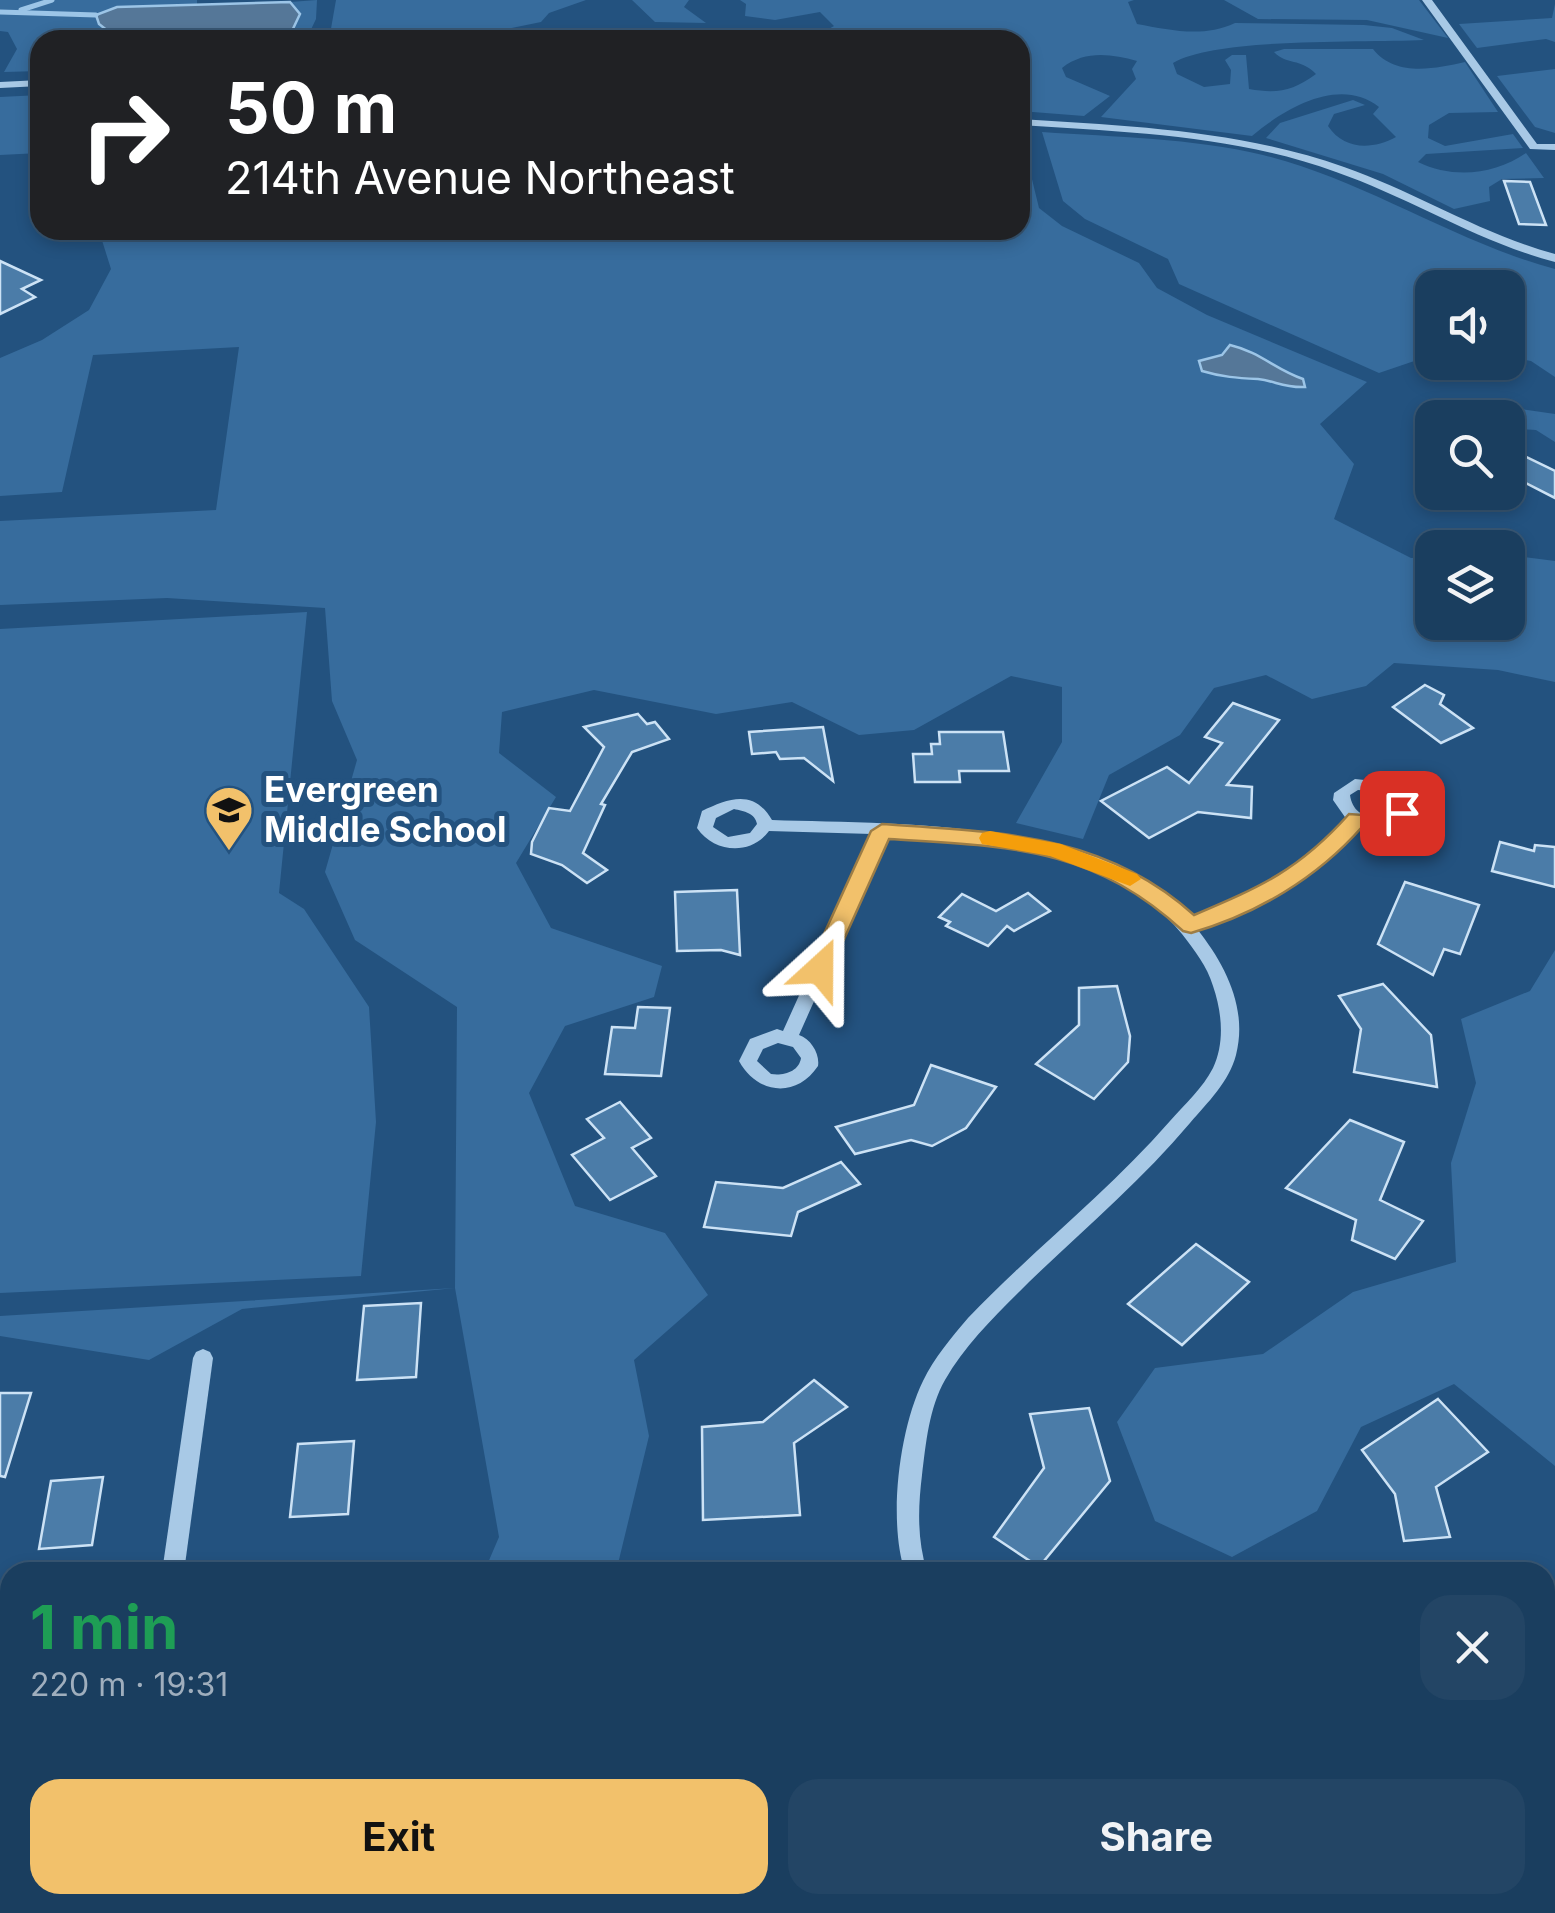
<!DOCTYPE html>
<html lang="en">
<head>
<meta charset="utf-8">
<style>
  :root { --surface:#1a3e5f; --page:#234565; --text:#f1f3f6; --muted:#9faebd; --line:#385774; --accent:#f2c16b }
  body { margin:0; font-family:Inter,sans-serif; background:var(--page); color:var(--text); height:100vh; display:flex; flex-direction:column; font-size:38px; white-space:nowrap }
  * { box-sizing:border-box; margin:0 }
  p { font-size:32px; color:var(--muted) }
  .icon { flex:none; width:55px; height:55px; fill:none; stroke:currentColor; stroke-width:2; stroke-linecap:round; stroke-linejoin:round }
  .map { position:relative; flex:1; overflow:hidden }
  .details { position:absolute; left:0px; top:1562px; width:1555px; height:352px; display:flex; flex-direction:column; background:var(--surface); border-radius:30px 30px 0 0; box-shadow:0 5px 15px #0003,0 0 0 2px var(--line) }
  .details>* { flex:none }
  .top-card { position:absolute; left:30px; top:30px; width:1000px; height:210px; border-radius:30px; box-shadow:0 5px 15px #0003,0 0 0 2px var(--line); background:#202124; color:#fff; overflow:hidden }
  .fabs { position:absolute; left:1415px; top:270px; display:grid; gap:20px }
  .fabs a { display:grid; place-items:center; width:110px; height:110px; border-radius:20px; background:var(--surface); box-shadow:0 5px 15px #0003,0 0 0 2px var(--line); font-size:50px }
  .pin { position:absolute; display:grid; place-items:center; width:85px; height:85px; color:#fff; margin:-42px; border-radius:20px; box-shadow:0 5px 15px #0006 }
  .me { position:absolute; width:110px; margin:-55px; rotate:24deg; stroke-linejoin:round; filter:drop-shadow(0 0 8px #0008) }
  .turn { display:flex; align-items:center; gap:35px; height:210px; padding:0 30px; font-size:45px }
  .turn .icon { width:130px; height:130px; stroke-width:2.5 }
  .turn b { display:block; font-size:70px; line-height:85px }
  .round { display:grid; place-items:center; flex:none; width:105px; height:105px; border-radius:30px; background:var(--page) }
  .headline { display:flex; align-items:center; justify-content:space-between; height:170px; padding:0 30px }
  h1 { font-size:60px; font-weight:700; line-height:75px; color:#1e9e55 }
  .primary-button { display:flex; gap:20px; margin-top:auto; padding:20px 30px }
  .primary-button a { flex:1; height:115px; border-radius:30px; background:var(--accent); color:#111; font-size:40px; font-weight:700; line-height:115px; text-align:center }
  .primary-button a+a { background:var(--page); color:var(--text) }
  .map>svg:first-child { display:block }
  .green { fill:#376c9d }
  .water { fill:#557798; stroke:#9cc5e7; stroke-width:2.5 }
  .lines { fill:none; stroke-linecap:round; stroke-linejoin:round }
  .stream { stroke:#9cc5e7; stroke-width:5 }
  .building { fill:#4b7ca8; stroke:#cce2f5; stroke-width:2.5 }
  .minor { fill:#a8c9e6; fill-rule:evenodd }
  .route { fill:#f2c16b; stroke:#9d7d46; stroke-width:2.5 }
  .slow { fill:#f59e0b }
  .labels { text-anchor:middle; stroke-width:10; stroke-linejoin:round; paint-order:stroke }
  .poi-label { font-size:35px; font-weight:bold; fill:#fff; stroke:#23527f; text-anchor:start }
</style>
</head>
<body>
<div class="map">
<svg width="1555" height="1913" viewBox="0 0 1555 1913">
  <rect width="100%" height="100%" fill="#23527f"/>
  <!-- green -->
  <g class="green">
    <path d="M 0,0 L 197,0 L 197,4 L 117,7 L 96,16 L 169,39 L 291,32 L 300,14 L 290,2 L 317,0 L 316,19 L 306,40 L 40,40 L 40,71 L 4,72 L 17,49 L 8,32 L 0,31 Z"/>
    <path d="M 336,0 L 586,0 L 549,13 L 541,22 L 507,29 L 504,40 L 329,40 Z"/>
    <path d="M 632,0 L 689,0 L 684,7 L 706,23 L 655,22 Z"/>
    <path d="M 740,0 L 1134,0 L 1128,2 L 1137,24 C 1170,30 1203,38 1235,23 L 1364,25 L 1392,28 L 1424,40 C 1365,43 1217,37 1173,63 L 1177,74 L 1204,87 L 1230,84 L 1231,70 L 1225,60 L 1232,55 L 1246,55 L 1249,89 C 1277,94 1293,91 1316,74 C 1301,58 1286,65 1274,52 L 1284,49 L 1373,49 C 1395,77 1434,69 1465,62 L 1498,112 L 1449,113 L 1429,125 L 1428,138 L 1445,146 L 1513,134 L 1523,148 L 1426,154 L 1418,162 C 1453,179 1494,175 1526,153 L 1544,178 L 1502,179 L 1489,187 L 1490,201 L 1454,209 L 1383,174 L 1266,138 L 1280,123 L 1353,100 L 1365,105 L 1334,114 L 1328,126 C 1344,150 1372,150 1396,137 L 1373,114 L 1379,107 C 1340,76 1285,108 1252,136 L 1101,117 L 1136,79 L 1132,69 L 1137,61 C 1111,54 1085,50 1062,68 L 1066,77 L 1110,96 L 1084,116 L 1020,111 L 1020,40 L 822,40 L 818,35 L 834,26 L 820,12 L 775,20 L 745,16 L 746,4 Z"/>
    <path d="M 1224,0 L 1419,0 L 1448,38 L 1367,20 L 1258,19 Z"/>
    <path d="M 1555,4 L 1555,42 L 1546,39 L 1477,48 L 1459,24 L 1552,18 Z"/>
    <path d="M 726,30 L 741,38 L 615,40 L 621,33 Z"/>
    <path d="M 1555,69 L 1555,133 L 1535,127 L 1497,76 Z"/>
    <path d="M 40,95 L 40,153 L 0,155 L 0,97 Z"/>
    <path d="M 1020,130 L 1039,208 L 1062,226 L 1139,263 L 1157,288 L 1207,315 L 1367,382 L 1320,424 L 1354,464 L 1334,519 L 1411,558 L 1432,557 L 1432,622 L 1508,622 L 1508,555 L 1555,561 L 1555,682 L 1498,670 L 1394,663 L 1366,686 L 1312,699 L 1266,675 L 1214,688 L 1180,735 L 1109,775 L 1083,839 L 1016,823 L 1062,742 L 1062,687 L 1011,676 L 914,730 L 859,735 L 792,702 L 716,714 L 594,690 L 502,712 L 499,753 L 556,797 L 516,863 L 551,928 L 662,966 L 654,997 L 565,1026 L 529,1093 L 575,1206 L 665,1233 L 708,1295 L 634,1360 L 649,1436 L 616,1572 L 484,1572 L 499,1537 L 455,1288 L 242,1309 L 149,1360 L 0,1336 L 0,1316 L 455,1288 L 457,1007 L 355,940 L 325,872 L 357,760 L 332,701 L 325,608 L 167,598 L 0,605 L 0,521 L 216,510 L 239,347 L 93,355 L 62,492 L 0,496 L 0,358 L 42,340 L 89,310 L 111,269 L 100,234 L 93,230 L 1020,230 Z"/>
    <path d="M 1042,132 C 1115,137 1192,138 1263,155 C 1365,180 1454,242 1555,269 L 1555,377 L 1531,361 L 1508,357 L 1508,288 L 1432,288 L 1432,355 L 1379,373 L 1179,284 L 1168,259 L 1085,219 L 1063,201 Z"/>
    <path d="M 1480,403 L 1555,414 L 1555,442 L 1536,430 L 1508,428 L 1508,418 L 1473,417 L 1467,408 Z"/>
    <path d="M 307,612 L 279,893 L 304,909 L 369,1007 L 376,1122 L 361,1276 L 0,1293 L 0,629 Z"/>
    <path d="M 1555,950 L 1555,1466 L 1454,1384 L 1361,1427 L 1317,1511 L 1232,1557 L 1155,1521 L 1117,1422 L 1155,1368 L 1263,1354 L 1353,1292 L 1456,1262 L 1451,1163 L 1476,1083 L 1461,1019 L 1530,991 Z"/>
    <path d="M 453,1905 L 792,1905 L 798,1913 L 452,1913 Z"/>
  </g>
  <!-- water -->
  <g class="water">
    <path d="M 290,2 L 300,14 L 291,33 L 169,39 L 113,35 L 99,24 L 96,15 L 117,7 Z"/>
    <path d="M 1230,345 C 1260,352 1276,370 1303,379 L 1305,387 C 1283,388 1276,381 1258,379 C 1237,378 1222,377 1202,371 L 1199,361 L 1222,355 Z"/>
  </g>
  <g class="lines">
    <!-- stream -->
    <g class="stream">
      <path d="M 21,10 L 52,0"/>
      <path d="M 0,12 L 96,15"/>
    </g>
  </g>
  <!-- building -->
  <g class="building">
    <path d="M 1504,181 L 1530,182 L 1546,225 L 1519,224 Z"/>
    <path d="M 0,261 L 41,280 L 22,289 L 35,297 L 0,314 Z"/>
    <path d="M 1508,448 L 1555,471 L 1555,498 L 1508,474 Z"/>
    <path d="M 1425,685 L 1444,695 L 1440,704 L 1473,728 L 1441,743 L 1393,707 Z"/>
    <path d="M 1233,703 L 1279,720 L 1227,785 L 1252,787 L 1251,818 L 1198,812 L 1149,838 L 1101,801 L 1167,767 L 1189,783 L 1222,743 L 1205,737 Z"/>
    <path d="M 638,714 L 647,724 L 655,722 L 669,739 L 632,752 L 601,804 L 605,805 L 583,853 L 607,870 L 587,883 L 562,865 L 531,854 L 532,842 L 549,808 L 570,811 L 604,747 L 584,727 Z"/>
    <path d="M 823,727 L 833,781 L 804,758 L 780,759 L 776,752 L 752,754 L 749,732 Z"/>
    <path d="M 939,732 L 1003,732 L 1009,771 L 959,771 L 960,782 L 915,782 L 913,754 L 932,754 L 931,744 L 940,744 Z"/>
    <path d="M 1500,842 L 1534,851 L 1535,845 L 1555,847 L 1555,887 L 1492,871 Z"/>
    <path d="M 1405,882 L 1479,905 L 1460,954 L 1444,949 L 1433,975 L 1378,944 Z"/>
    <path d="M 737,890 L 740,955 L 721,950 L 677,951 L 675,892 Z"/>
    <path d="M 1028,893 L 1050,911 L 1014,931 L 1007,926 L 988,946 L 946,926 L 950,922 L 939,917 L 962,894 L 996,911 Z"/>
    <path d="M 1383,984 L 1431,1035 L 1437,1087 L 1354,1072 L 1361,1029 L 1339,996 Z"/>
    <path d="M 1117,986 L 1130,1036 L 1128,1062 L 1094,1099 L 1036,1064 L 1079,1025 L 1079,988 Z"/>
    <path d="M 638,1007 L 670,1008 L 661,1076 L 605,1074 L 612,1027 L 635,1028 Z"/>
    <path d="M 931,1065 L 996,1087 L 966,1128 L 932,1146 L 911,1140 L 855,1154 L 836,1127 L 914,1105 Z"/>
    <path d="M 620,1102 L 651,1138 L 632,1148 L 656,1176 L 610,1200 L 572,1155 L 604,1138 L 587,1119 Z"/>
    <path d="M 1350,1120 L 1404,1142 L 1380,1200 L 1423,1221 L 1395,1259 L 1352,1240 L 1356,1220 L 1286,1188 Z"/>
    <path d="M 841,1162 L 860,1184 L 798,1212 L 791,1236 L 704,1227 L 716,1182 L 783,1188 Z"/>
    <path d="M 1196,1244 L 1249,1282 L 1182,1345 L 1128,1304 Z"/>
    <path d="M 421,1303 L 416,1377 L 357,1380 L 364,1306 Z"/>
    <path d="M 814,1380 L 847,1407 L 794,1443 L 800,1515 L 703,1520 L 702,1427 L 763,1422 Z"/>
    <path d="M 0,1393 L 31,1393 L 5,1477 L 0,1476 Z"/>
    <path d="M 1438,1399 L 1488,1452 L 1436,1487 L 1450,1537 L 1404,1541 L 1395,1494 L 1362,1450 Z"/>
    <path d="M 1089,1408 L 1110,1481 L 1039,1567 L 994,1537 L 1044,1468 L 1030,1414 Z"/>
    <path d="M 354,1441 L 348,1514 L 290,1517 L 298,1444 Z"/>
    <path d="M 103,1477 L 92,1545 L 39,1549 L 51,1481 Z"/>
  </g>
  <g class="lines">
    <!-- minor -->
    <g class="minor">
      <path d="M 1422,0 L 1432,0 L 1537,144 L 1555,144 L 1555,150 L 1530,149 Z"/>
      <path d="M 40,80 L 40,86 L 0,88 L 0,82 Z"/>
      <path d="M 1020,119 C 1129,126 1240,130 1344,167 C 1416,192 1481,234 1555,254 L 1555,262 C 1478,242 1411,198 1336,172 C 1235,135 1126,132 1020,125 Z"/>
      <path d="M 1355,779 L 1393,783 L 1410,799 L 1411,813 C 1398,828 1379,830 1360,825 C 1311,877 1261,901 1197,929 C 1225,964 1248,1008 1236,1055 C 1229,1082 1208,1102 1190,1123 C 1141,1181 1083,1230 1029,1282 C 999,1312 966,1343 945,1380 C 929,1408 926,1443 922,1475 C 918,1508 917,1539 927,1572 L 905,1572 C 888,1521 899,1430 923,1381 C 934,1358 951,1338 968,1318 C 1033,1250 1108,1192 1170,1121 C 1184,1105 1203,1088 1213,1068 C 1225,1043 1222,1012 1213,986 C 1207,966 1195,951 1182,934 C 1114,848 990,841 888,835 L 799,1035 C 811,1039 820,1054 818,1066 C 796,1099 757,1094 739,1061 L 750,1039 L 777,1029 L 783,1031 L 872,834 L 769,831 C 751,856 714,853 697,828 L 702,811 C 729,798 754,789 772,820 C 891,824 1108,818 1189,919 C 1249,893 1301,867 1347,820 L 1333,800 L 1334,793 ZM 1358,790 L 1383,792 L 1394,801 L 1395,811 C 1377,823 1353,818 1350,795 ZM 734,809 C 744,811 755,813 757,824 L 750,833 L 728,837 L 713,827 L 716,818 ZM 778,1043 L 793,1047 L 801,1058 C 799,1072 783,1076 771,1074 L 757,1061 L 763,1049 Z"/>
      <path d="M 203,1349 L 210,1352 L 213,1358 L 184,1572 L 162,1572 L 193,1358 L 196,1352 Z"/>
      <path d="M 1555,1583 L 1555,1606 L 1545,1610 L 1545,1587 Z"/>
      <path d="M 1545,1789 L 1555,1794 L 1555,1824 L 1545,1819 Z"/>
      <path d="M 115,1905 L 141,1905 L 140,1913 L 114,1913 Z"/>
      <path d="M 1094,1905 L 1125,1905 L 1121,1913 L 1090,1913 Z"/>
      <path d="M 1143,1905 L 1172,1905 L 1176,1913 L 1147,1913 Z"/>
    </g>
  </g>
  <!-- route -->
  <path class="route" d="M 1402,806 L 1413,813 C 1400,828 1381,831 1362,827 C 1317,878 1257,914 1191,933 L 1183,931 C 1090,845 1008,847 889,839 L 828,975 L 820,977 L 808,969 L 871,831 L 882,824 C 997,832 1104,833 1194,915 C 1262,886 1299,870 1349,814 L 1377,816 Z"/>
  <!-- slow -->
  <path class="slow" d="M 990,831 L 1061,844 L 1137,874 L 1141,879 L 1130,886 L 1050,856 L 982,844 L 979,838 L 982,833 Z"/>
  <!-- icons -->
  <defs>
    <g id="school-pin" transform="scale(2.5)"><path d="M0 17L-7.5 6A9.5 9.5 0 1 1 7.5 6Z" fill="#f2c16b" stroke="#23527f"/><path d="M0-5L7-2L0 1L-7-2ZM-4 1L0 2.5L4 1V4Q0 6-4 4Z" fill="#111"/></g>
  </defs>
  <g fill-rule="evenodd">
    <use href="#school-pin" x="229" y="810"/>
  </g>
  <g class="labels">
    <!-- poi labels -->
    <g class="poi-label">
      <text x="264" y="802">Evergreen<tspan x="264" dy="40">Middle School</tspan></text>
    </g>
  </g>
</svg>
<div class="fabs">
<a><svg class="icon" aria-label="sound" viewBox="0 0 24 24"><path d="M4 9h4l5-4v14l-5-4H4zM17 9q2 3 0 6"/></svg></a>
<a><svg class="icon" aria-label="search" viewBox="0 0 24 24"><circle cx="10" cy="10" r="6"/><path d="M15 15l6 6"/></svg></a>
<a><svg class="icon" aria-label="layers" viewBox="0 0 24 24"><path d="M12 4l9 5-9 5-9-5zM3 14l9 5 9-5"/></svg></a>
</div>
<div class="pin" style="left:1402px;top:813px;background:#d93025"><svg class="icon" aria-label="arrive" viewBox="0 0 24 24"><path d="M6 21V4h12l-3 4 3 4H6"/></svg></div>
<svg class="me" style="left:820px;top:969px" viewBox="-20 -20 40 40"><path d="M0-17L14 15 0 8-14 15z" fill="#f2c16b" stroke="#fff" stroke-width="4"/></svg>
<div class="top-card">
<div class="turn"><svg class="icon" aria-label="right" viewBox="0 0 24 24"><path d="M7 20v-9h11M14 6l5 5-5 5"/></svg><div><b>50 m</b>214th Avenue Northeast</div></div>
</div>
<section class="details">
<div class="headline"><div><h1>1 min</h1><p>220 m · 19:31</p></div><a class="round"><svg class="icon" aria-label="close" viewBox="0 0 24 24"><path d="M6 6l12 12M18 6L6 18"/></svg></a></div>
<div class="primary-button"><a>Exit</a><a>Share</a></div>
</section>
</div>
</body>
</html>
